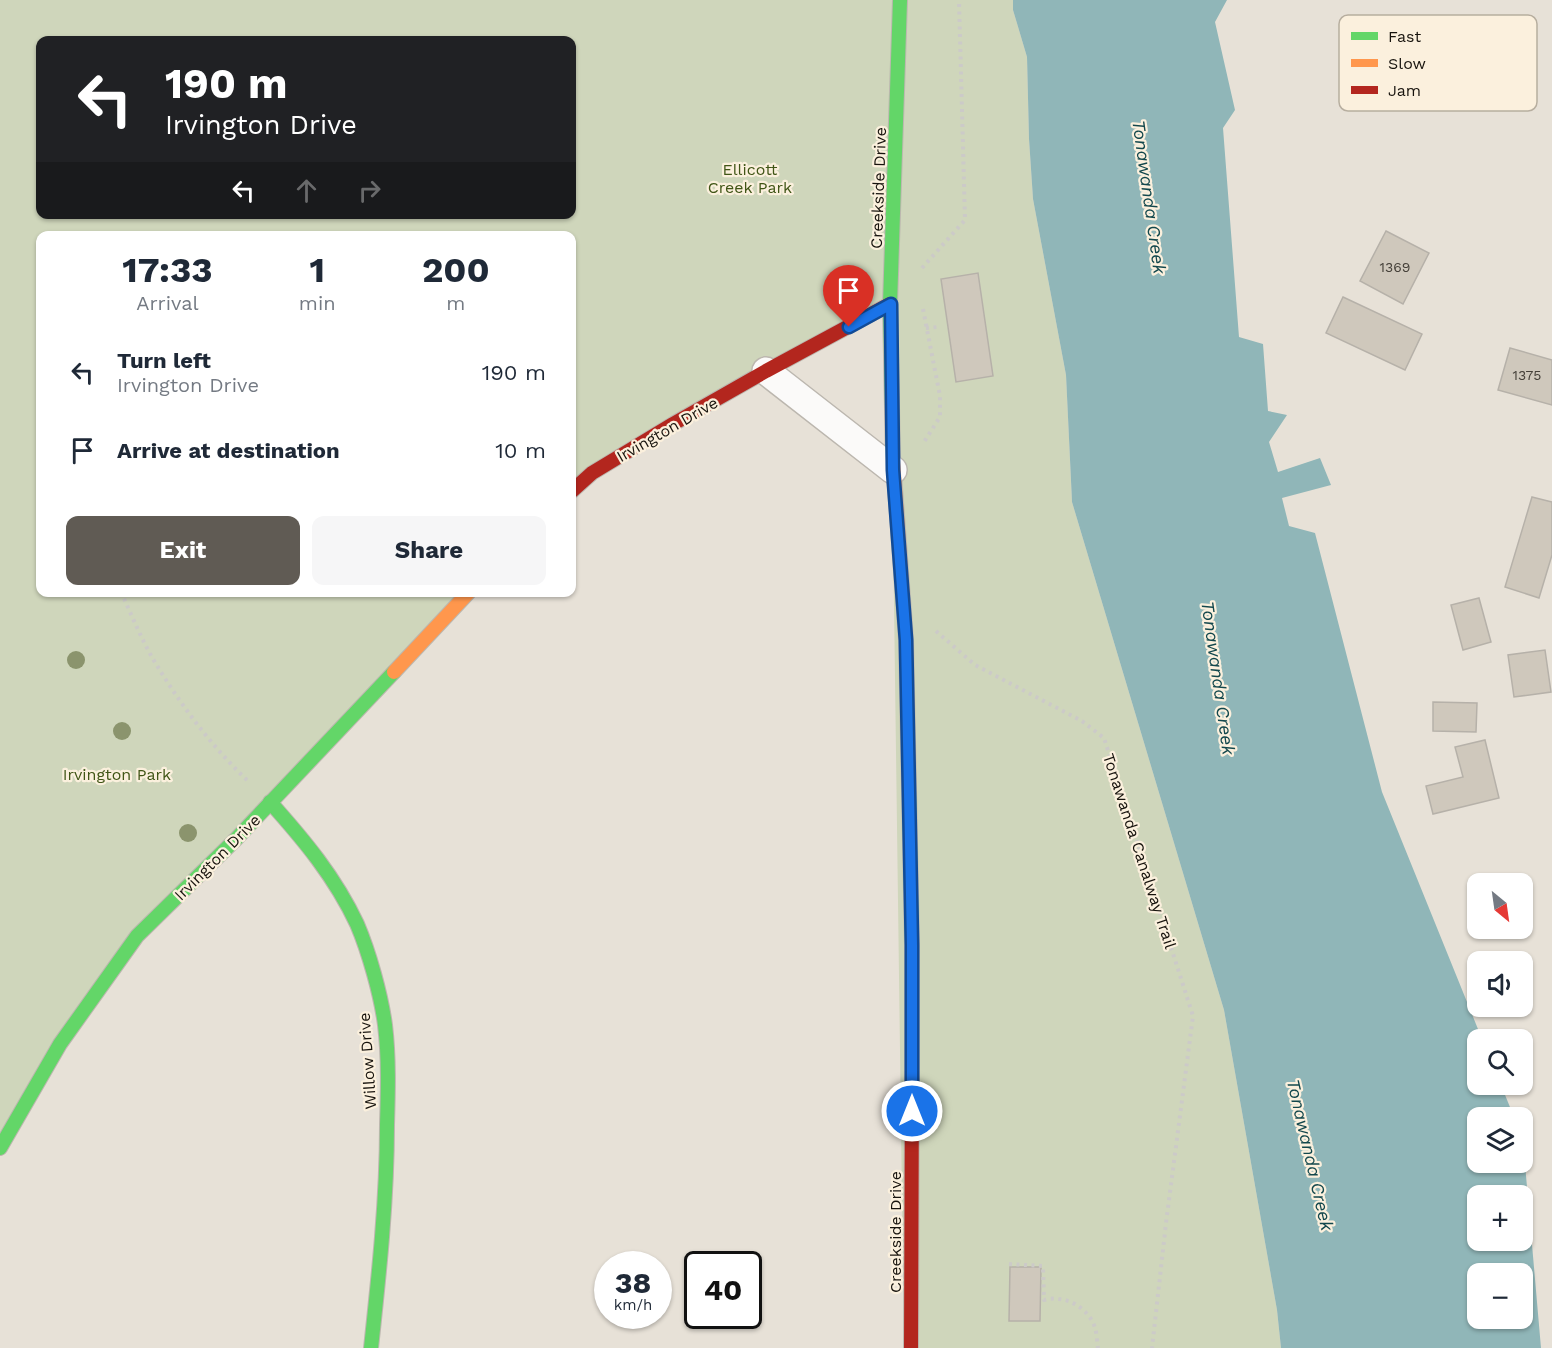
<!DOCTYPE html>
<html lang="en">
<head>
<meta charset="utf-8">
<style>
  :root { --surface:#fff; --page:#f6f6f7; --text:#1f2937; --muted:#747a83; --accent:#605b54 }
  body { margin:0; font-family:"Work Sans",sans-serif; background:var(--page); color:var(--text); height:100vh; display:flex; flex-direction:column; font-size:22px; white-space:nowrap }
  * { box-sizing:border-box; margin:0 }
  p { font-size:20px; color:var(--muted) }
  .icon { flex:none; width:33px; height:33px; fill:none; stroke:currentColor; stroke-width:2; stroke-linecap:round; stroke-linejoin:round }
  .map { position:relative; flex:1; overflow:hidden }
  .side { position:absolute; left:36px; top:231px; width:540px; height:366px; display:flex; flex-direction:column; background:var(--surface); border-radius:12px; box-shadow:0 2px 4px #0004 }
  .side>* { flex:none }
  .banner { position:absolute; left:36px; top:36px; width:540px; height:183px; border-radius:12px; box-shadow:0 2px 4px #0004; background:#202124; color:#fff; overflow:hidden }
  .needle { width:39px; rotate:151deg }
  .tools { position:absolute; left:1467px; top:873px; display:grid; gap:12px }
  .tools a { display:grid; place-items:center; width:66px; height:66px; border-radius:12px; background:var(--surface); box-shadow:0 2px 4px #0004; font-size:30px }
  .speed { position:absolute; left:594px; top:1251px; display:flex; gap:12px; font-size:30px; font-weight:700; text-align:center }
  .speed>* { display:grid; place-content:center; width:78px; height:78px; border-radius:50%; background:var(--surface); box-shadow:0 2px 4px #0004; line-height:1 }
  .speed small { font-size:15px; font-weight:400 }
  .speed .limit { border:3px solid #111; border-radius:9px; background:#fff; color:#111 }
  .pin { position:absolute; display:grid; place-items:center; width:51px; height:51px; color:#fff; margin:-62px -26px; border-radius:50% 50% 50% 0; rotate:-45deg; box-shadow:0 0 6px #0007 }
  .pin .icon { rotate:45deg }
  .me { position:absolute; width:66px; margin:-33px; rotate:0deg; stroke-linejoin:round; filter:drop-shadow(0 0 4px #0008) }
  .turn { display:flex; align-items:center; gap:21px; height:126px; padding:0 30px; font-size:27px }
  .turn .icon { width:78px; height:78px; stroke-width:2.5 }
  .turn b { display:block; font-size:42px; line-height:51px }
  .lanes { display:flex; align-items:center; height:57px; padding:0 30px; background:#0003; justify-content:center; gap:30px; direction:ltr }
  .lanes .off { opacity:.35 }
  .eta { display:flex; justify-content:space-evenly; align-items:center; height:102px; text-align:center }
  .eta b { font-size:36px; font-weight:700; line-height:42px }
  .action { display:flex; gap:12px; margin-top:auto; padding:12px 30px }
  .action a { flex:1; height:69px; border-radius:12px; background:var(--accent); color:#fff; font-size:24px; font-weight:700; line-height:69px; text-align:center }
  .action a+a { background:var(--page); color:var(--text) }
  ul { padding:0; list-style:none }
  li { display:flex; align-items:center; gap:18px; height:78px; padding:0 30px }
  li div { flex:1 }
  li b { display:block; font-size:22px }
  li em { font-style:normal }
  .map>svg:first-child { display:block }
  .green { fill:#cfd6bb; fill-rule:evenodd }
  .water { fill:#90b6b8; fill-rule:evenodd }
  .building { fill:#cfc8bc; stroke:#b6b1a9; stroke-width:1.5 }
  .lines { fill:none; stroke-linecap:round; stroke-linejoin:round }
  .street-casing { stroke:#bcb7af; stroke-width:30 }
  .fast-casing { stroke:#bcb7af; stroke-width:16 }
  .slow-casing { stroke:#bcb7af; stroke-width:16 }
  .jam-casing { stroke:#bcb7af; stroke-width:16 }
  .path { stroke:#cccac8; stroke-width:4; stroke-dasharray:3 4.5; stroke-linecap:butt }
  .street { stroke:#fbfaf9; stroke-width:27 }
  .fast { stroke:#63d668; stroke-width:14 }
  .slow { stroke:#ff974d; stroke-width:14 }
  .jam { stroke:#b3261e; stroke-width:14 }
  .tree { fill:#8b946d }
  .route-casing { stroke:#114b97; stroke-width:15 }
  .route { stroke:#1a73e8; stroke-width:10 }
  .labels { text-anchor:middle; stroke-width:4.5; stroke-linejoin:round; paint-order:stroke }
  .number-label { font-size:14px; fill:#454039 }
  .park-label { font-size:16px; fill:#405516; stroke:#fbf0dd }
  .street-label { font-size:16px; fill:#17130d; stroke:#fbf0dd }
  .water-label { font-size:18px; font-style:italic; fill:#12474c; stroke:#fbf0dd }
  .key { fill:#fbf0dd; stroke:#b7ae9f; stroke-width:1.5 }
  .key-label { font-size:16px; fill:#17130d }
</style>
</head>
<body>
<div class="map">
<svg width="1552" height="1348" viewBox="0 0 1552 1348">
  <rect width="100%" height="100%" fill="#e7e1d7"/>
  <!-- green -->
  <path class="green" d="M 0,0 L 1013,0 L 1013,10 L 1027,57 L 1029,139 L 1033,199 L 1066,375 L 1072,502 L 1224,1010 L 1277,1310 L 1281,1348 L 904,1348 L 890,305 L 572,491 L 572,236 L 40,236 L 40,592 L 469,593 L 137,936 L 0,1148 ZM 40,40 L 572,40 L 572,214 L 40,214 Z"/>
  <!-- water -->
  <path class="water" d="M 1013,0 L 1227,0 L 1215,22 L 1235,110 L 1223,128 L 1239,337 L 1263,344 L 1268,411 L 1287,415 L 1269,442 L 1278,472 L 1320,458 L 1331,485 L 1282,498 L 1289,526 L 1315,533 L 1382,792 L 1482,1039 L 1478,1040 L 1478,1084 L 1501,1085 L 1514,1117 L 1478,1118 L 1478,1162 L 1522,1162 L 1523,1139 L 1523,1141 L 1541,1348 L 1281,1348 L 1277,1310 L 1224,1010 L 1072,502 L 1066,375 L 1033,199 L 1029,139 L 1027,57 L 1013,10 ZM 1478,1196 L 1522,1196 L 1522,1240 L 1478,1240 ZM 1478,1274 L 1522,1274 L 1522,1318 L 1478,1318 Z"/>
  <!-- building -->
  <g class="building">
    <path d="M 1386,231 L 1429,253 L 1403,304 L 1360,281 Z"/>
    <path d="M 978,273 L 993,376 L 956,382 L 941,279 Z"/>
    <path d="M 1343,297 L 1422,334 L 1405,370 L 1326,333 Z"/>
    <path d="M 1510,348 L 1552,360 L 1552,405 L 1498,390 Z"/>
    <path d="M 1532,497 L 1552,502 L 1552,555 L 1539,598 L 1505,587 Z"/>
    <path d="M 1479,598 L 1491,642 L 1463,650 L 1451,605 Z"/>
    <path d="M 1545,650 L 1551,692 L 1514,697 L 1508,655 Z"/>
    <path d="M 1433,702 L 1477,703 L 1476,732 L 1433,731 Z"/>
    <path d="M 1485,740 L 1499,798 L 1433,814 L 1426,786 L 1463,777 L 1455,747 Z"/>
    <path d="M 1010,1267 L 1041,1267 L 1040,1321 L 1009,1321 Z"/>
  </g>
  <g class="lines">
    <!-- street casing -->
    <g class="street-casing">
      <path id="street" d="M 766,371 L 893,470"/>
    </g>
    <!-- fast casing -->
    <g class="fast-casing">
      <g id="fast">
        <path d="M 893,460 L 890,304 L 900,0"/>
        <path d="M 909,790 L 912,945 L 912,1069"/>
        <path d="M 270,802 C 304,840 335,877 357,924 C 369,952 381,995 385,1025 C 389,1058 388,1092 387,1125 C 387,1200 379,1274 371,1348"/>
        <path d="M 0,1148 L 60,1044 L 137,936 L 236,839 L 394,672"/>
      </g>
    </g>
    <!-- slow casing -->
    <g class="slow-casing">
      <g id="slow">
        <path d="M 893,460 L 906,640 L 909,790"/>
        <path d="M 394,672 L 469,592"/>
      </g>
    </g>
    <!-- jam casing -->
    <g class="jam-casing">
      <g id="jam">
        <path d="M 572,491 L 592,473 L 673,424 L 766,371 L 890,304"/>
        <path d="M 911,1348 L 912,1069"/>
      </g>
    </g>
    <!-- path -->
    <g class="path">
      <path d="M 922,268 L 965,220 L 959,0"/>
      <path d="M 923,309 L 940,396 L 940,417 L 924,442"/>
      <path d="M 926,328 L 938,327"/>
      <path d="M 121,592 C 131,614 141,638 153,659 C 180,704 211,746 249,782"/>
      <path d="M 936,631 L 975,665 L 1082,721 L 1104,738 L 1193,1016 L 1166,1223 L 1152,1348"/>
      <path d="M 1009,1264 L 1043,1266 L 1044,1300 C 1048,1299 1054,1298 1059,1299 C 1074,1300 1091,1313 1095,1328 C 1097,1334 1097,1342 1098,1348"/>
    </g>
    <!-- street -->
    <use href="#street" class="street"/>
    <!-- fast -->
    <use href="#fast" class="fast"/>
    <!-- slow -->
    <use href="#slow" class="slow"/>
    <!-- jam -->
    <use href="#jam" class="jam"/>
  </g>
  <!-- trees -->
  <g class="tree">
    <circle cx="76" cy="660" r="9"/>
    <circle cx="122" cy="731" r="9"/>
    <circle cx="188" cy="833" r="9"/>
  </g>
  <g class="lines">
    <!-- route casing -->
    <g class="route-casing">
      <path id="route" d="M 849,327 L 891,304 L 893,470 L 906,640 L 912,945 L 912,1111"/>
    </g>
    <!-- route -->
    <use href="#route" class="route"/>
  </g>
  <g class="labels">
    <!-- number labels -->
    <g class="number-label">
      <text x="1395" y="272">1369</text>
      <text x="1527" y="380">1375</text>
    </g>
    <!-- park labels -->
    <g class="park-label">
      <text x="750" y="175">Ellicott<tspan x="750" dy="18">Creek Park</tspan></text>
      <text x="117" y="780">Irvington Park</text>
    </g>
    <!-- street labels -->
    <g class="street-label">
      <text transform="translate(878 188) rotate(-88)" y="6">Creekside Drive</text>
      <text transform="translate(667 429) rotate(-30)" y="6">Irvington Drive</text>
      <text transform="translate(1140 851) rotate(72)" y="6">Tonawanda Canalway Trail</text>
      <text transform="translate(217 857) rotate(-45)" y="6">Irvington Drive</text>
      <text transform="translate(367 1061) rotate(-94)" y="6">Willow Drive</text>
      <text transform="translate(895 1232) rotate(-90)" y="6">Creekside Drive</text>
    </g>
    <!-- water labels -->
    <g class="water-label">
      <text transform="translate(1149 197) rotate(82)" y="6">Tonawanda Creek</text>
      <text transform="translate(1218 678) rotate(82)" y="6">Tonawanda Creek</text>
      <text transform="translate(1310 1155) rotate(77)" y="6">Tonawanda Creek</text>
    </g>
  </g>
  <!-- legend -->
  <rect x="1339" y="15" width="198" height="96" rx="9" class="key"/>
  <rect x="1351" y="32" width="27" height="8" fill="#63d668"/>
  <rect x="1351" y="59" width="27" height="8" fill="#ff974d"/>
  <rect x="1351" y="86" width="27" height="8" fill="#b3261e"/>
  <g class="key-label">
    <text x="1388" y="42">Fast</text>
    <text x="1388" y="69">Slow</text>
    <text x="1388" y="96">Jam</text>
  </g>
</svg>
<div class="tools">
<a><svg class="needle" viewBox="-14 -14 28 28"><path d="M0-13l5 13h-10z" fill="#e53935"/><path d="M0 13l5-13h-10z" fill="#747a83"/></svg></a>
<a><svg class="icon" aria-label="sound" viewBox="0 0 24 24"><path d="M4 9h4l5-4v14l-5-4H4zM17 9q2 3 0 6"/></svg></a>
<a><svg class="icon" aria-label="search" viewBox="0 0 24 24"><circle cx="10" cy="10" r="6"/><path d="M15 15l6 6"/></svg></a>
<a><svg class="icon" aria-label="layers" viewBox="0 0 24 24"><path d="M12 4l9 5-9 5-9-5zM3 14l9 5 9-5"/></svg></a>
<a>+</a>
<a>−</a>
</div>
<div class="speed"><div>38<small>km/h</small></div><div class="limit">40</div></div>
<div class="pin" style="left:849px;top:327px;background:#d93025"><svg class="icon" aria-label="arrive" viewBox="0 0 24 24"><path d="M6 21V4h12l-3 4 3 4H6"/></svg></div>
<svg class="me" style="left:912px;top:1111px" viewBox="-20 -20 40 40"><circle r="17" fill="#1a73e8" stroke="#fff" stroke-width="3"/><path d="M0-11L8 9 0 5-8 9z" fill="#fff"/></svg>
<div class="banner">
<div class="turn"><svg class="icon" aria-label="left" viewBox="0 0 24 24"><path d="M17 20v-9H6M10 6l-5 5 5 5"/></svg><div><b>190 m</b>Irvington Drive</div></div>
<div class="lanes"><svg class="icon" aria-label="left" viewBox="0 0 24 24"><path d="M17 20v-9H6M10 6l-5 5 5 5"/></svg><svg class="icon off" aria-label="ahead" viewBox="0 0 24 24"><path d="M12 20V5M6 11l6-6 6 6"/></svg><svg class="icon off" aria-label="right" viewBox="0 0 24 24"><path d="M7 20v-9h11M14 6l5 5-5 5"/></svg></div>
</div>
<section class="side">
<div class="eta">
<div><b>17:33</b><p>Arrival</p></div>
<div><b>1</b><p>min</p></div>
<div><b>200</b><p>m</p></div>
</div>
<ul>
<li><svg class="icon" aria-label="left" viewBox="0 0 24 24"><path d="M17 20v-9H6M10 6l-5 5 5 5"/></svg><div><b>Turn left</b><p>Irvington Drive</p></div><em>190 m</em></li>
<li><svg class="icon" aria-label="arrive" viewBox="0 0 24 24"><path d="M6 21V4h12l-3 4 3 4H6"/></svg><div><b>Arrive at destination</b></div><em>10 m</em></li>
</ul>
<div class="action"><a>Exit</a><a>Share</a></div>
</section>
</div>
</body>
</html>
